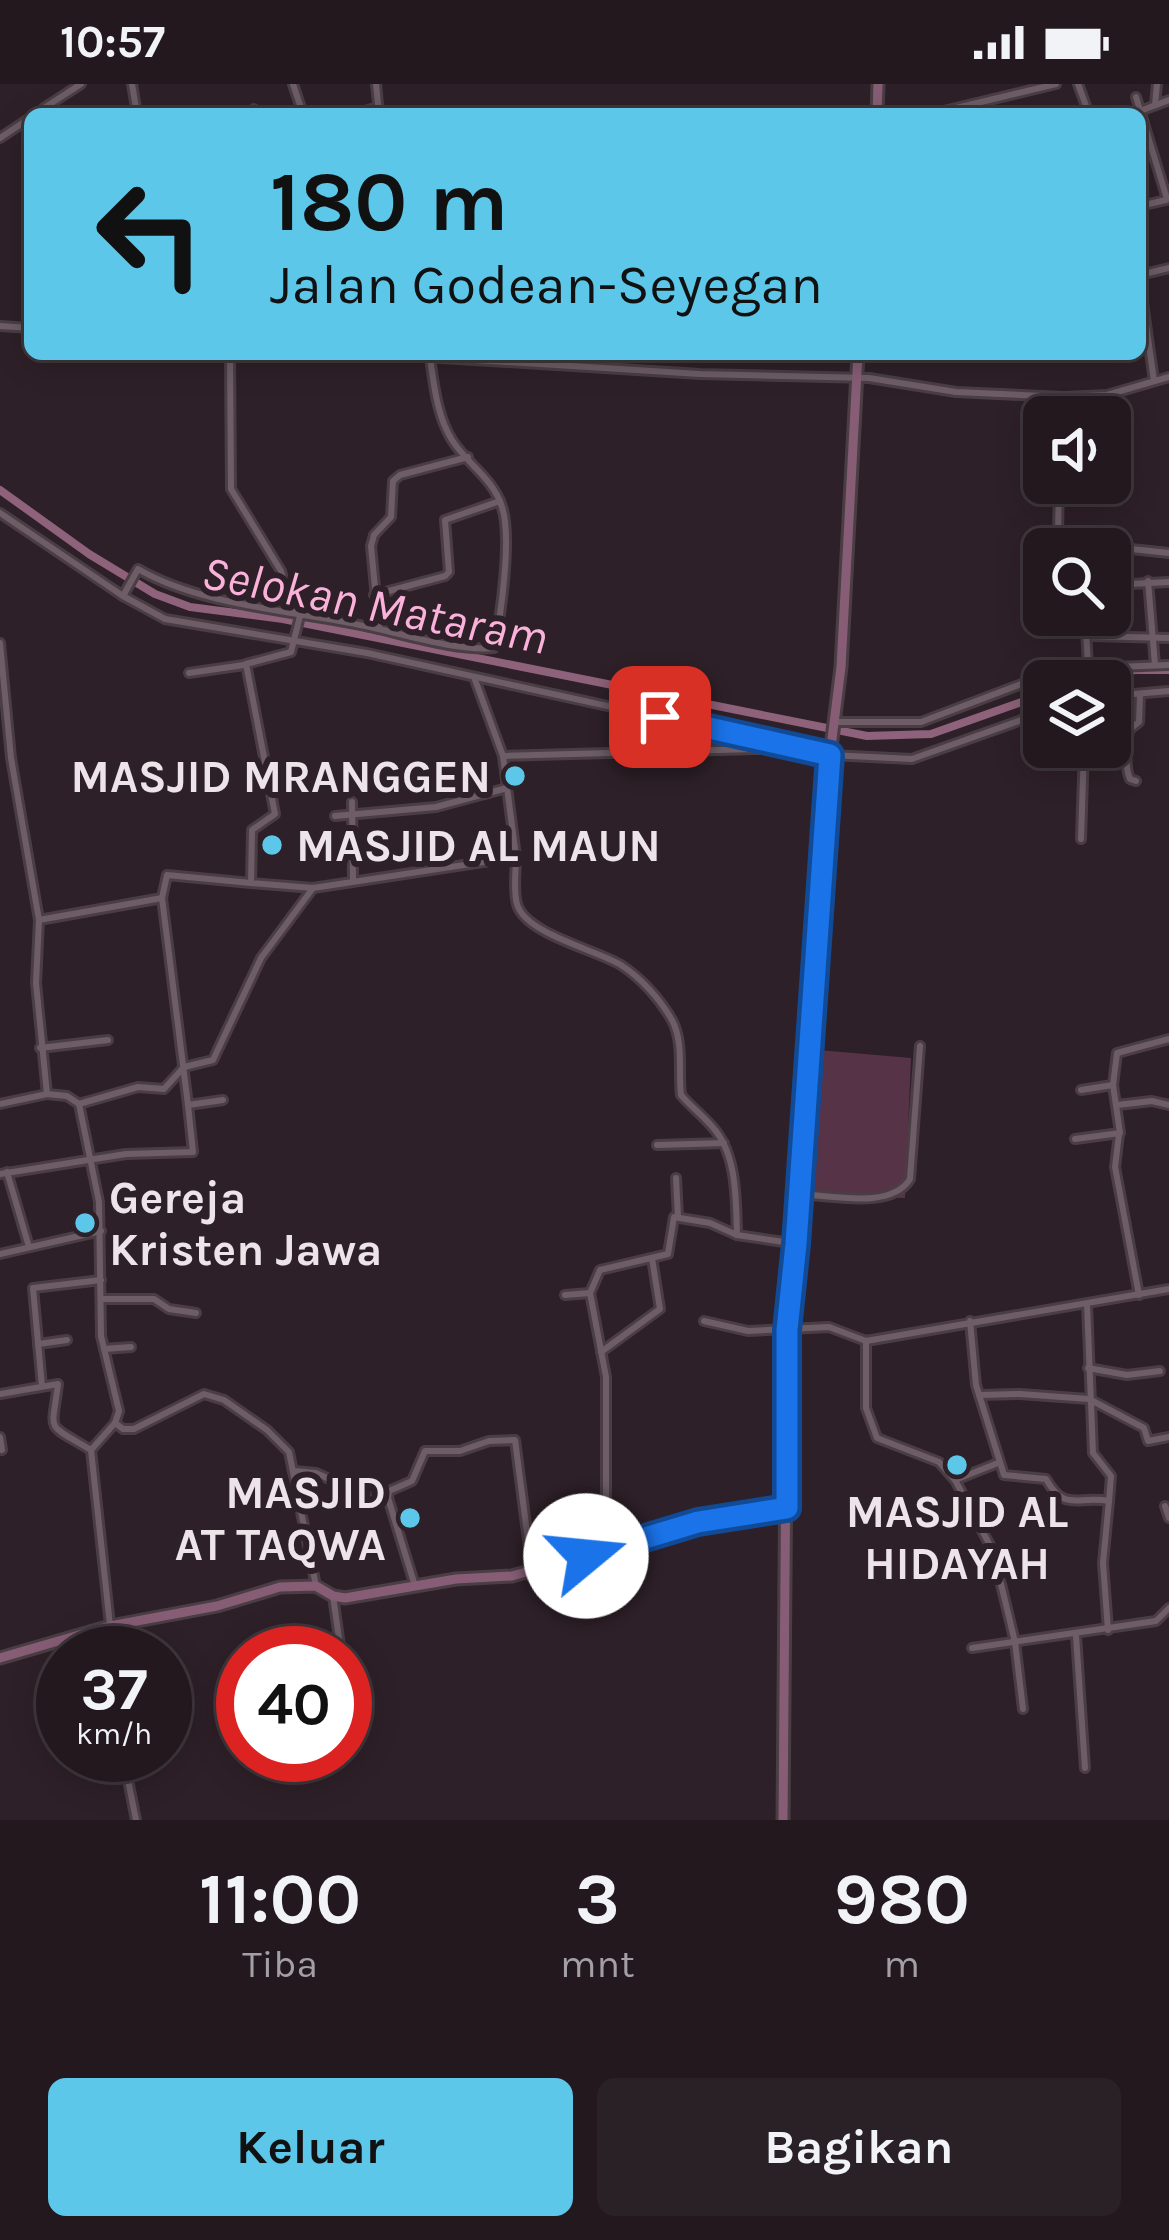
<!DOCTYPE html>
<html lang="id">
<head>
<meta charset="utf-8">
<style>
  :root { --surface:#22181e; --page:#2a2127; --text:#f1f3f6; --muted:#a2a0a4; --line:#3f373c; --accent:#5cc7e8 }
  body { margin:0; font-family:Karla,sans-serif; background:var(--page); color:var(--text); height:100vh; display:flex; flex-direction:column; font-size:45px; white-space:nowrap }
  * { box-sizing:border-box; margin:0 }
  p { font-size:39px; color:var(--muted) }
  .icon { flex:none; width:66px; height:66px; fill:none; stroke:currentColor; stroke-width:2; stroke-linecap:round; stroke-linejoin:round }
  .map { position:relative; height:1736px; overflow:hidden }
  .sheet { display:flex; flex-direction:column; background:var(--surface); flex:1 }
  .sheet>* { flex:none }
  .hud { position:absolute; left:24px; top:24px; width:1122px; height:252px; border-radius:18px; box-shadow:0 6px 30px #0003,0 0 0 3px var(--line); background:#5cc7e8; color:#111; overflow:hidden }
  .tools { position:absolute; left:1023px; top:312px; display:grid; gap:24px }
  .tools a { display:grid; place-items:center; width:108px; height:108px; border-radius:18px; background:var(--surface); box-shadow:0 6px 30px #0003,0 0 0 3px var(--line); font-size:60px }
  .speed { position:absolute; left:36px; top:1542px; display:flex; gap:24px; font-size:60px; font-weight:700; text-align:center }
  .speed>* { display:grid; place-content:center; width:156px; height:156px; border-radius:50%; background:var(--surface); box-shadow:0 6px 30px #0003,0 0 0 3px var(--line); line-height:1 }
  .speed small { font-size:30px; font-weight:400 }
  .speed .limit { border:18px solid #d22; background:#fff; color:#111 }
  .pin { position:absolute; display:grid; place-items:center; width:102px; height:102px; color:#fff; margin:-51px; border-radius:24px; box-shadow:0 6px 18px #0006 }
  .me { position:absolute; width:132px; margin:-66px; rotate:73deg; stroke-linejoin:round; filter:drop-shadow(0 0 9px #0008) }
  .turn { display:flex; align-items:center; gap:42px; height:252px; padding:0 48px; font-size:54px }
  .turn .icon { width:156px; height:156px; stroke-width:2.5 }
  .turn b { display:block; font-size:84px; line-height:102px }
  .eta { display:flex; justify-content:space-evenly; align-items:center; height:204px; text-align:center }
  .eta b { font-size:72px; font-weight:700; line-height:84px }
  .cta { display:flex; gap:24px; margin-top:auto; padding:24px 48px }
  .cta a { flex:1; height:138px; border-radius:18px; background:var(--accent); color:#111; font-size:48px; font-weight:700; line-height:138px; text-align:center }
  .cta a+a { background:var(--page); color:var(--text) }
  .status { display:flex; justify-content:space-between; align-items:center; height:84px; padding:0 60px; background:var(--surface); direction:ltr }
  .status svg { height:33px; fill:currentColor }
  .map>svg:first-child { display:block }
  .green { fill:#573348 }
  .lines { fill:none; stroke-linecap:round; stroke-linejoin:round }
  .canal { stroke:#8e627a; stroke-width:8 }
  .street-casing { stroke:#4a3e44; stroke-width:12 }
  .secondary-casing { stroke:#4a3e44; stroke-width:15 }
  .street { stroke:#6e5d66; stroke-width:6 }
  .secondary { stroke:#875d76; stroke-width:9 }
  .route-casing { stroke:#114b97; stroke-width:30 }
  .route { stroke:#1a73e8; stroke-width:21 }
  .poi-dot { fill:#5cc7e8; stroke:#2e2028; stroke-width:4.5 }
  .labels { text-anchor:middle; stroke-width:12; stroke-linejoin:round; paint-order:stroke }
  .poi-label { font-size:45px; font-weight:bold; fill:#ede4e9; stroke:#2e2028; text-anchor:end }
  .water-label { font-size:48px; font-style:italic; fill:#fab2da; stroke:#2e2028 }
</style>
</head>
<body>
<div class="status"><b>10:57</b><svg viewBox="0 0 49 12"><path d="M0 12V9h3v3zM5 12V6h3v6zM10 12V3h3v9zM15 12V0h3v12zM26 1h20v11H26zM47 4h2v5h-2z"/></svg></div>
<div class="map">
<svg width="1169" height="1736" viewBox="0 0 1169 1736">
  <rect width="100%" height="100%" fill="#2e2028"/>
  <!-- green -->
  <path class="green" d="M 818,966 L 911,974 L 905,1114 L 809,1110 Z"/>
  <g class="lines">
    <!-- canal -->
    <g class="canal">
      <path d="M 0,406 L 89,470 L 155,510 L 190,523 L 283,535 L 867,652 L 931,650 L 1044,610"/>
      <path d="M 1081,597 L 1135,586 L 1169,586"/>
    </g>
    <!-- street casing -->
    <g class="street-casing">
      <g id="street">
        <path d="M 132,0 L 137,30"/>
        <path d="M 293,0 L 303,30"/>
        <path d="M 376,0 L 379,30"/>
        <path d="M 1078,0 L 1089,30"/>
        <path d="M 1136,13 L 1167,115"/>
        <path d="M 1155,21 L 1157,0"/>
        <path d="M 44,24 L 81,0"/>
        <path d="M 254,25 L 257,30"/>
        <path d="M 353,30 L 379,23"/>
        <path d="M 931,30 L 1056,0"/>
        <path d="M 1132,30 L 1169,16"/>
        <path d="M 0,54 L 30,34"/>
        <path d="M 1140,122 L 1166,116"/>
        <path d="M 1140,191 L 1169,184"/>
        <path d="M 1140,197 L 1154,297"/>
        <path d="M 0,242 L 30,244"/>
        <path d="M 230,270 L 231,405 L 281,487 L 288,513 L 300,532 L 291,568 L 246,580 L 275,730 L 252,746 L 251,799 L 313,804 L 516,773 L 503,672 L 474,593"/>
        <path d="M 377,270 L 700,290 L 869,294 L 956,308 L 1064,313 L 1107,311 L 1169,293"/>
        <path d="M 1035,312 L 1045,333"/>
        <path d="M 1059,399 L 1058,451 L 1062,465"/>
        <path d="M 0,429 L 123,512 L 165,535 L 367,569 L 830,671 L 912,675 L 1044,628"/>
        <path d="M 1058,451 L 1094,461 L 1169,469"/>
        <path d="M 1148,497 L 1155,581"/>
        <path d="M 1110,501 L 1169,498"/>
        <path d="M 374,511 L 445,492 L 449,488 L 445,436 L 500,417"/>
        <path d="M 123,512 L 138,485 C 203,523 301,527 374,544 C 410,552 457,567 494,564 C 501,531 512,453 502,423 C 493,394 467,380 452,356 C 437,332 434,301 430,274"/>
        <path d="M 1085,531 L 1089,597"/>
        <path d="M 379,545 L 371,462 L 374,451 L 391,433 L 393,397 L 400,391 L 468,373"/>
        <path d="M 1088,552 L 1169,554"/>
        <path d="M 0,559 L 11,674 L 39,836 L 36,899 L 47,1010 L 67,1012 L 79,1020 L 99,1118 L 101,1252 L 119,1327 L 115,1339 L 91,1366 L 113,1569"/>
        <path d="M 1089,584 L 1169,581"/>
        <path d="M 189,589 L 244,581"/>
        <path d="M 1110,612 L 1169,607"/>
        <path d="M 833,638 L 921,638 L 1040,593 L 1088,581"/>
        <path d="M 1084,670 L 1127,669"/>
        <path d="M 503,672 L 787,664"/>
        <path d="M 1136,697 L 1130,695 C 1124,681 1127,662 1129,646 L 1139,638 L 1140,611"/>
        <path d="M 352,718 L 353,796"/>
        <path d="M 335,732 L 436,723 L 507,704"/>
        <path d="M 1081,755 L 1084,663"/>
        <path d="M 516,773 C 516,787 513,806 517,820 C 525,850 597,866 621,881 C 641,894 660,915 672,936 C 684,959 678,986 681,1011 C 691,1023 705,1033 715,1046 C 737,1073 736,1117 737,1151"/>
        <path d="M 162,814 L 188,1021 L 223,1016"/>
        <path d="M 39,836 L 162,814 L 167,791 L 251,799"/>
        <path d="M 40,964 L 108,956"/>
        <path d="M 1081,1006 L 1113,1001"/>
        <path d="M 0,1020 L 47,1010"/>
        <path d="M 79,1020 L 138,1003 L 164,1005 L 184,983 L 213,976 L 261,874 L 313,804"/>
        <path d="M 1117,1021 L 1152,1017 L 1169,1021"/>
        <path d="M 1119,1050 L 1115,1083 L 1139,1211"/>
        <path d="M 1075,1055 L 1120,1049 L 1113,1001 L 1117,969 L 1169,955"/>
        <path d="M 657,1061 L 724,1059"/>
        <path d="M 7,1088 L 29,1163"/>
        <path d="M 0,1090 L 126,1070 L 193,1068 L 188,1021"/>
        <path d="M 676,1094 L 678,1133"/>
        <path d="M 799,1110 C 831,1111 891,1126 910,1095 L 920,962"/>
        <path d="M 0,1170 L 101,1147"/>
        <path d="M 565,1211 L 590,1209"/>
        <path d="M 102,1215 L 154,1215 L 169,1225 L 196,1229"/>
        <path d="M 1087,1220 L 1093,1369 L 1111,1392 L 1109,1417"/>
        <path d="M 704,1237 L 748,1247 L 829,1243 L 866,1257 L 1169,1205"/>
        <path d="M 970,1237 L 976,1301 L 1004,1391 L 1046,1395 C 1065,1429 1077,1411 1109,1417 L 1103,1479 L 1108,1546"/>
        <path d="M 866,1257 L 866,1324 L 877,1354 L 939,1378 L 955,1396 L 993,1467 L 1015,1558 L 1023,1625"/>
        <path d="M 38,1260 L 67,1256"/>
        <path d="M 104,1265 L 131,1263"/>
        <path d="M 601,1268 L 660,1225 L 652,1174"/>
        <path d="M 1088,1284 L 1127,1291 L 1160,1287"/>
        <path d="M 42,1302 L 33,1204 L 101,1196"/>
        <path d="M 0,1310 L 58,1300 C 52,1350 44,1338 91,1366"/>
        <path d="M 979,1311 L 1020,1310 L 1089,1315 L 1144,1344 L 1148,1357 L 1169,1353"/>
        <path d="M 115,1339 L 123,1345 L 134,1345 L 204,1310 L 224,1316 L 267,1346 L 289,1368 L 316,1502"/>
        <path d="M 0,1353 L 2,1366"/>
        <path d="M 294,1387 L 316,1389 L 378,1417 L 388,1414 L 389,1407 L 412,1397 L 425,1367 L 460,1367 L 489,1357 L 515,1356 L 532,1487"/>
        <path d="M 955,1396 L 998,1379"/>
        <path d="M 388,1414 L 415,1502"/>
        <path d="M 1165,1422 L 1169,1434"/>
        <path d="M 309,1460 L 340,1450"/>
        <path d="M 606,1463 L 606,1293 L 590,1209 L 600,1186 L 668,1170 L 674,1133 L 710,1139 L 737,1151 L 797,1160"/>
        <path d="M 333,1512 L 341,1569"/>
        <path d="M 1076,1552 L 1085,1684"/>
        <path d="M 972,1564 L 1156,1537 L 1169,1524"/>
        <path d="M 345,1598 L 347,1610"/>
        <path d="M 123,1671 L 136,1736"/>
      </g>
    </g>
    <!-- secondary casing -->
    <g class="secondary-casing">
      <g id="secondary">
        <path d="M 877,30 L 878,0"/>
        <path d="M 0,1574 L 110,1542 L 217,1522 L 280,1503 L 316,1502 L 333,1512 L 345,1514 L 456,1495 L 512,1492 L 698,1438 L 787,1424"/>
        <path d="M 783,1736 L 787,1246 L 797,1160 L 830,671 L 841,583 L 858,270"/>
      </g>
    </g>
    <!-- street -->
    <use href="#street" class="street"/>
    <!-- secondary -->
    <use href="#secondary" class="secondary"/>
  </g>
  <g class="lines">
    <!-- route casing -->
    <g class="route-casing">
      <path id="route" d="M 586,1472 L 698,1438 L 787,1424 L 787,1246 L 796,1160 L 830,671 L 660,633"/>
    </g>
    <!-- route -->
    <use href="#route" class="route"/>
  </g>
  <!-- markers -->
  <g class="poi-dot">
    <circle cx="515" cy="692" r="12"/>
    <circle cx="272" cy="761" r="12"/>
    <circle cx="85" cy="1139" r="12"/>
    <circle cx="957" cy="1381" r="12"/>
    <circle cx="410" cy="1434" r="12"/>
  </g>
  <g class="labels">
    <!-- poi labels -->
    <g class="poi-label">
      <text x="491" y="708">MASJID MRANGGEN</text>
      <text x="296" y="777" text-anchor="start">MASJID AL MAUN</text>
      <text x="109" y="1129" text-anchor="start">Gereja<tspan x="109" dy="52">Kristen Jawa</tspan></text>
      <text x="386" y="1424">MASJID<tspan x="386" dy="52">AT TAQWA</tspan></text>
      <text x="957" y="1443" text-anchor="middle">MASJID AL<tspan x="957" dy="52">HIDAYAH</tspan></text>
    </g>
    <!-- water labels -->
    <g class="water-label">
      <text transform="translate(375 520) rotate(11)" y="17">Selokan Mataram</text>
    </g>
  </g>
</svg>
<div class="tools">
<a><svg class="icon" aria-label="sound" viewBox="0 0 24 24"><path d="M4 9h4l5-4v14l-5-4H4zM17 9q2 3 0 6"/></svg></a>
<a><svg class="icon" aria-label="search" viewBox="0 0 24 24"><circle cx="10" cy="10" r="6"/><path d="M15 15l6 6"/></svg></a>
<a><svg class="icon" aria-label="layers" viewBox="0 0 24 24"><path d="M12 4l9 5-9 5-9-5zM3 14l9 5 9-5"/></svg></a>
</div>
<div class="speed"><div>37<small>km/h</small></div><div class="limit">40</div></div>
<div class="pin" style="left:660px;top:633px;background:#d93025"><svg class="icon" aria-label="arrive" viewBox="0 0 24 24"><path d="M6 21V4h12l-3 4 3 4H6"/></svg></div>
<svg class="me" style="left:586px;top:1472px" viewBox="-20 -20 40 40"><circle r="19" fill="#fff"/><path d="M0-13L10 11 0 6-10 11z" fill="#1a73e8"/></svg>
<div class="hud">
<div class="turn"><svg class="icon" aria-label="left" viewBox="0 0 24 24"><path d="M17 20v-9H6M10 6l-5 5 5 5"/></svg><div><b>180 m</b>Jalan Godean-Seyegan</div></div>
</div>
</div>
<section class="sheet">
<div class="eta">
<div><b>11:00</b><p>Tiba</p></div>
<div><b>3</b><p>mnt</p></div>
<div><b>980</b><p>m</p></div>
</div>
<div class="cta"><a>Keluar</a><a>Bagikan</a></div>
</section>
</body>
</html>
